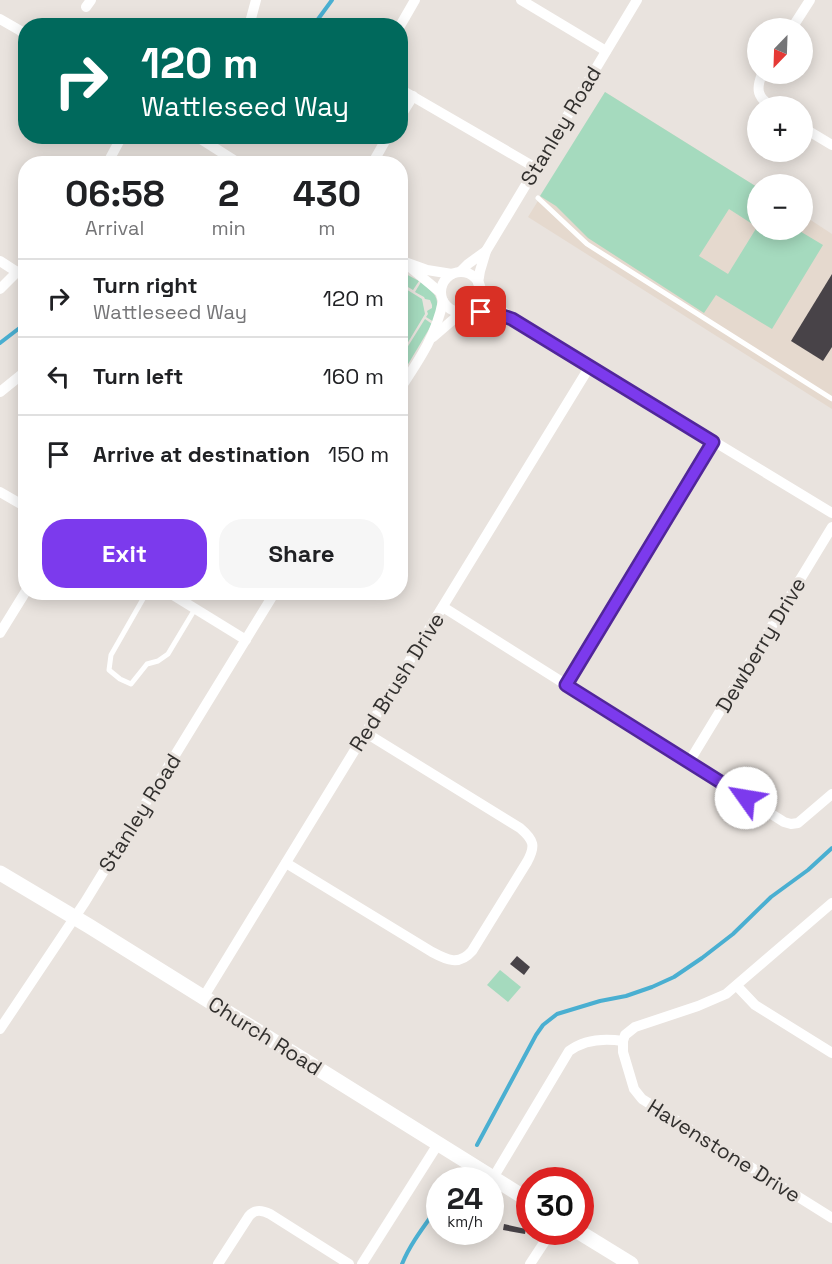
<!DOCTYPE html>
<html lang="en">
<head>
<meta charset="utf-8">
<style>
  :root { --surface:#fff; --page:#f6f6f6; --text:#202124; --muted:#757577; --line:#e0e0e0; --accent:#7c3aed }
  body { margin:0; font-family:"Space Grotesk",sans-serif; background:var(--page); color:var(--text); height:100vh; display:flex; flex-direction:column; font-size:22px; white-space:nowrap }
  * { box-sizing:border-box; margin:0 }
  p { font-size:20px; color:var(--muted) }
  .icon { flex:none; width:33px; height:33px; fill:none; stroke:currentColor; stroke-width:2; stroke-linecap:round; stroke-linejoin:round }
  .map { position:relative; flex:1; overflow:hidden }
  .panel { position:absolute; left:18px; top:156px; width:390px; height:444px; display:flex; flex-direction:column; background:var(--surface); border-radius:24px; box-shadow:0 3px 15px #0003 }
  .panel>* { flex:none }
  .banner { position:absolute; left:18px; top:18px; width:390px; height:126px; border-radius:24px; box-shadow:0 3px 15px #0003; background:#00695c; color:#fff; overflow:hidden }
  .needle { width:39px; rotate:203deg }
  .buttons { position:absolute; left:747px; top:18px; display:grid; gap:12px }
  .buttons a { display:grid; place-items:center; width:66px; height:66px; border-radius:50%; background:var(--surface); box-shadow:0 3px 15px #0003; font-size:30px }
  .speed { position:absolute; left:426px; top:1167px; display:flex; gap:12px; font-size:30px; font-weight:700; text-align:center }
  .speed>* { display:grid; place-content:center; width:78px; height:78px; border-radius:50%; background:var(--surface); box-shadow:0 3px 15px #0003; line-height:1 }
  .speed small { font-size:15px; font-weight:400 }
  .speed .limit { border:9px solid #d22; background:#fff; color:#111 }
  .pin { position:absolute; display:grid; place-items:center; width:51px; height:51px; color:#fff; margin:-26px; border-radius:12px; box-shadow:0 3px 9px #0006 }
  .me { position:absolute; width:66px; margin:-33px; rotate:302deg; stroke-linejoin:round; filter:drop-shadow(0 0 4px #0008) }
  .turn { display:flex; align-items:center; gap:21px; height:126px; padding:0 24px; font-size:27px }
  .turn .icon { width:78px; height:78px; stroke-width:2.5 }
  .turn b { display:block; font-size:42px; line-height:51px }
  .eta { display:flex; justify-content:space-evenly; align-items:center; height:102px; text-align:center }
  .eta b { font-size:36px; font-weight:700; line-height:42px }
  .cta { display:flex; gap:12px; margin-top:auto; padding:12px 24px }
  .cta a { flex:1; height:69px; border-radius:24px; background:var(--accent); color:#fff; font-size:24px; font-weight:700; line-height:69px; text-align:center }
  .cta a+a { background:var(--page); color:var(--text) }
  ul { padding:0; list-style:none }
  li { display:flex; align-items:center; gap:18px; height:78px; padding:0 24px; border-top:2px solid var(--line) }
  li div { flex:1 }
  li b { display:block; font-size:22px }
  li em { font-style:normal }
  .map>svg:first-child { display:block }
  .built { fill:#e5d9ce }
  .green { fill:#a5dabe; fill-rule:evenodd }
  .lines { fill:none; stroke-linecap:round; stroke-linejoin:round }
  .stream { stroke:#4aafd1; stroke-width:4 }
  .building { fill:#484348 }
  .service { stroke:#fff; stroke-width:5 }
  .minor { stroke:#fff; stroke-width:10 }
  .secondary { stroke:#fff; stroke-width:15 }
  .route-casing { stroke:#51269a; stroke-width:15 }
  .route { stroke:#7c3aed; stroke-width:10 }
  .labels { text-anchor:middle; stroke-width:6; stroke-linejoin:round; paint-order:stroke }
  .street-label { font-size:21px; fill:#32302e; stroke:#e9e3de }
</style>
</head>
<body>
<div class="map">
<svg width="832" height="1264" viewBox="0 0 832 1264">
  <rect width="100%" height="100%" fill="#e9e3de"/>
  <!-- built -->
  <path class="built" d="M 605,92 L 757,187 L 758,230 L 802,230 L 803,215 L 832,234 L 832,409 L 528,217 Z"/>
  <!-- green -->
  <g class="green">
    <path d="M 605,92 L 757,187 L 758,230 L 798,230 L 823,245 L 772,329 L 716,295 L 704,313 L 588,238 L 556,206 L 540,196 ZM 729,209 L 757,227 L 728,274 L 699,256 Z"/>
    <path d="M 400,271 L 419,281 L 413,290 L 401,283 Z"/>
    <path d="M 421,282 C 440,298 439,298 434,322 L 426,317 L 428,314 L 427,311 L 432,308 L 432,305 L 430,300 L 425,299 L 424,297 L 415,292 Z"/>
    <path d="M 401,286 L 422,299 L 425,314 L 401,354 Z"/>
    <path d="M 425,319 L 432,324 L 401,376 L 400,359 Z"/>
    <path d="M 500,970 L 521,987 L 508,1002 L 487,985 Z"/>
  </g>
  <g class="lines">
    <!-- stream -->
    <g class="stream">
      <path d="M 313,26 L 332,0"/>
      <path d="M 0,343 L 26,323"/>
      <path d="M 477,1145 L 536,1035 L 543,1025 L 557,1014 L 600,1001 L 626,996 L 652,987 L 674,977 L 702,958 L 733,934 L 771,897 L 808,870 L 832,848"/>
      <path d="M 453,1180 L 455,1176"/>
      <path d="M 402,1264 C 411,1242 426,1224 440,1204"/>
    </g>
  </g>
  <!-- building -->
  <g class="building">
    <path d="M 832,274 L 832,347 L 823,361 L 791,341 Z"/>
    <path d="M 517,956 L 530,967 L 524,975 L 510,964 Z"/>
    <path d="M 504,1224 L 526,1229 L 525,1234 L 503,1230 Z"/>
  </g>
  <g class="lines">
    <!-- service -->
    <g class="service">
      <path d="M 538,198 L 587,244 L 832,399"/>
      <path d="M 147,592 L 111,655 L 109,670 L 120,679 L 131,684 L 147,664 L 158,661 L 168,654 L 195,609"/>
    </g>
    <!-- minor -->
    <g class="minor">
      <path d="M 521,0 L 606,51"/>
      <path d="M 86,7 L 91,0"/>
      <path d="M 0,19 L 26,34"/>
      <path d="M 249,26 L 256,0"/>
      <path d="M 400,26 L 415,0"/>
      <path d="M 792,28 L 810,0"/>
      <path d="M 762,74 C 756,89 757,97 771,106"/>
      <path d="M 400,89 L 536,168"/>
      <path d="M 400,117 L 413,96"/>
      <path d="M 802,127 L 832,145"/>
      <path d="M 196,136 L 240,164"/>
      <path d="M 107,164 L 122,136"/>
      <path d="M 372,164 L 388,136"/>
      <path d="M 0,261 L 17,272"/>
      <path d="M 402,261 L 427,270 L 452,274"/>
      <path d="M 411,268 L 441,293"/>
      <path d="M 460,272 L 468,264 L 486,251"/>
      <circle cx="461" cy="292" r="20"/>
      <path d="M 478,283 L 480,271 L 486,251 L 637,0"/>
      <path d="M 0,289 L 17,272 L 26,269"/>
      <path d="M 481,292 L 512,319 L 832,513"/>
      <path d="M 471,309 L 494,313 L 506,317"/>
      <path d="M 433,337 L 462,312"/>
      <path d="M 400,389 C 419,360 436,336 443,301"/>
      <path d="M 0,392 L 26,371"/>
      <path d="M 0,492 L 26,507"/>
      <path d="M 168,592 L 246,640"/>
      <path d="M 443,607 L 784,822 L 791,824 L 798,823 L 832,794"/>
      <path d="M 0,633 L 26,591"/>
      <path d="M 566,685 L 713,442"/>
      <path d="M 689,762 L 832,527"/>
      <path d="M 286,863 L 432,952 C 447,960 459,966 472,951 L 527,862 C 536,846 534,840 520,828 L 366,733"/>
      <path d="M 832,903 L 726,994 L 698,1006 L 635,1027 L 625,1035 L 623,1041 L 623,1052 L 634,1089 L 642,1099 L 832,1218"/>
      <path d="M 737,986 L 755,1005 L 832,1053"/>
      <path d="M 203,998 L 590,366"/>
      <path d="M 0,1029 L 85,902 L 275,592"/>
      <path d="M 493,1178 L 569,1051 C 585,1039 604,1038 623,1041"/>
      <path d="M 218,1264 L 249,1216 C 255,1209 262,1210 270,1214 L 349,1264"/>
      <path d="M 362,1264 L 438,1144"/>
      <path d="M 530,1264 L 551,1232"/>
    </g>
    <!-- secondary -->
    <g class="secondary">
      <path d="M 0,873 L 89,926 L 530,1201"/>
      <path d="M 579,1232 L 631,1264"/>
    </g>
  </g>
  <g class="lines">
    <!-- route casing -->
    <g class="route-casing">
      <path id="route" d="M 481,312 L 494,313 L 512,319 L 713,442 L 566,685 L 746,798"/>
    </g>
    <!-- route -->
    <use href="#route" class="route"/>
  </g>
  <g class="labels">
    <!-- street labels -->
    <g class="street-label">
      <text transform="translate(561 126) rotate(-59)" y="7">Stanley Road</text>
      <text transform="translate(761 645) rotate(-59)" y="7">Dewberry Drive</text>
      <text transform="translate(397 682) rotate(-58)" y="7">Red Brush Drive</text>
      <text transform="translate(140 813) rotate(-58)" y="7">Stanley Road</text>
      <text transform="translate(265 1036) rotate(32)" y="7">Church Road</text>
      <text transform="translate(724 1151) rotate(32)" y="7">Havenstone Drive</text>
    </g>
  </g>
</svg>
<div class="buttons">
<a><svg class="needle" viewBox="-14 -14 28 28"><path d="M0-13l5 13h-10z" fill="#e53935"/><path d="M0 13l5-13h-10z" fill="#757577"/></svg></a>
<a>+</a>
<a>−</a>
</div>
<div class="speed"><div>24<small>km/h</small></div><div class="limit">30</div></div>
<div class="pin" style="left:481px;top:312px;background:#d93025"><svg class="icon" aria-label="arrive" viewBox="0 0 24 24"><path d="M6 21V4h12l-3 4 3 4H6"/></svg></div>
<svg class="me" style="left:746px;top:798px" viewBox="-20 -20 40 40"><circle r="19" fill="#fff"/><path d="M0-13L10 11 0 6-10 11z" fill="#7c3aed"/></svg>
<div class="banner">
<div class="turn"><svg class="icon" aria-label="right" viewBox="0 0 24 24"><path d="M7 20v-9h11M14 6l5 5-5 5"/></svg><div><b>120 m</b>Wattleseed Way</div></div>
</div>
<section class="panel">
<div class="eta">
<div><b>06:58</b><p>Arrival</p></div>
<div><b>2</b><p>min</p></div>
<div><b>430</b><p>m</p></div>
</div>
<ul>
<li><svg class="icon" aria-label="right" viewBox="0 0 24 24"><path d="M7 20v-9h11M14 6l5 5-5 5"/></svg><div><b>Turn right</b><p>Wattleseed Way</p></div><em>120 m</em></li>
<li><svg class="icon" aria-label="left" viewBox="0 0 24 24"><path d="M17 20v-9H6M10 6l-5 5 5 5"/></svg><div><b>Turn left</b></div><em>160 m</em></li>
<li><svg class="icon" aria-label="arrive" viewBox="0 0 24 24"><path d="M6 21V4h12l-3 4 3 4H6"/></svg><div><b>Arrive at destination</b></div><em>150 m</em></li>
</ul>
<div class="cta"><a>Exit</a><a>Share</a></div>
</section>
</div>
</body>
</html>
